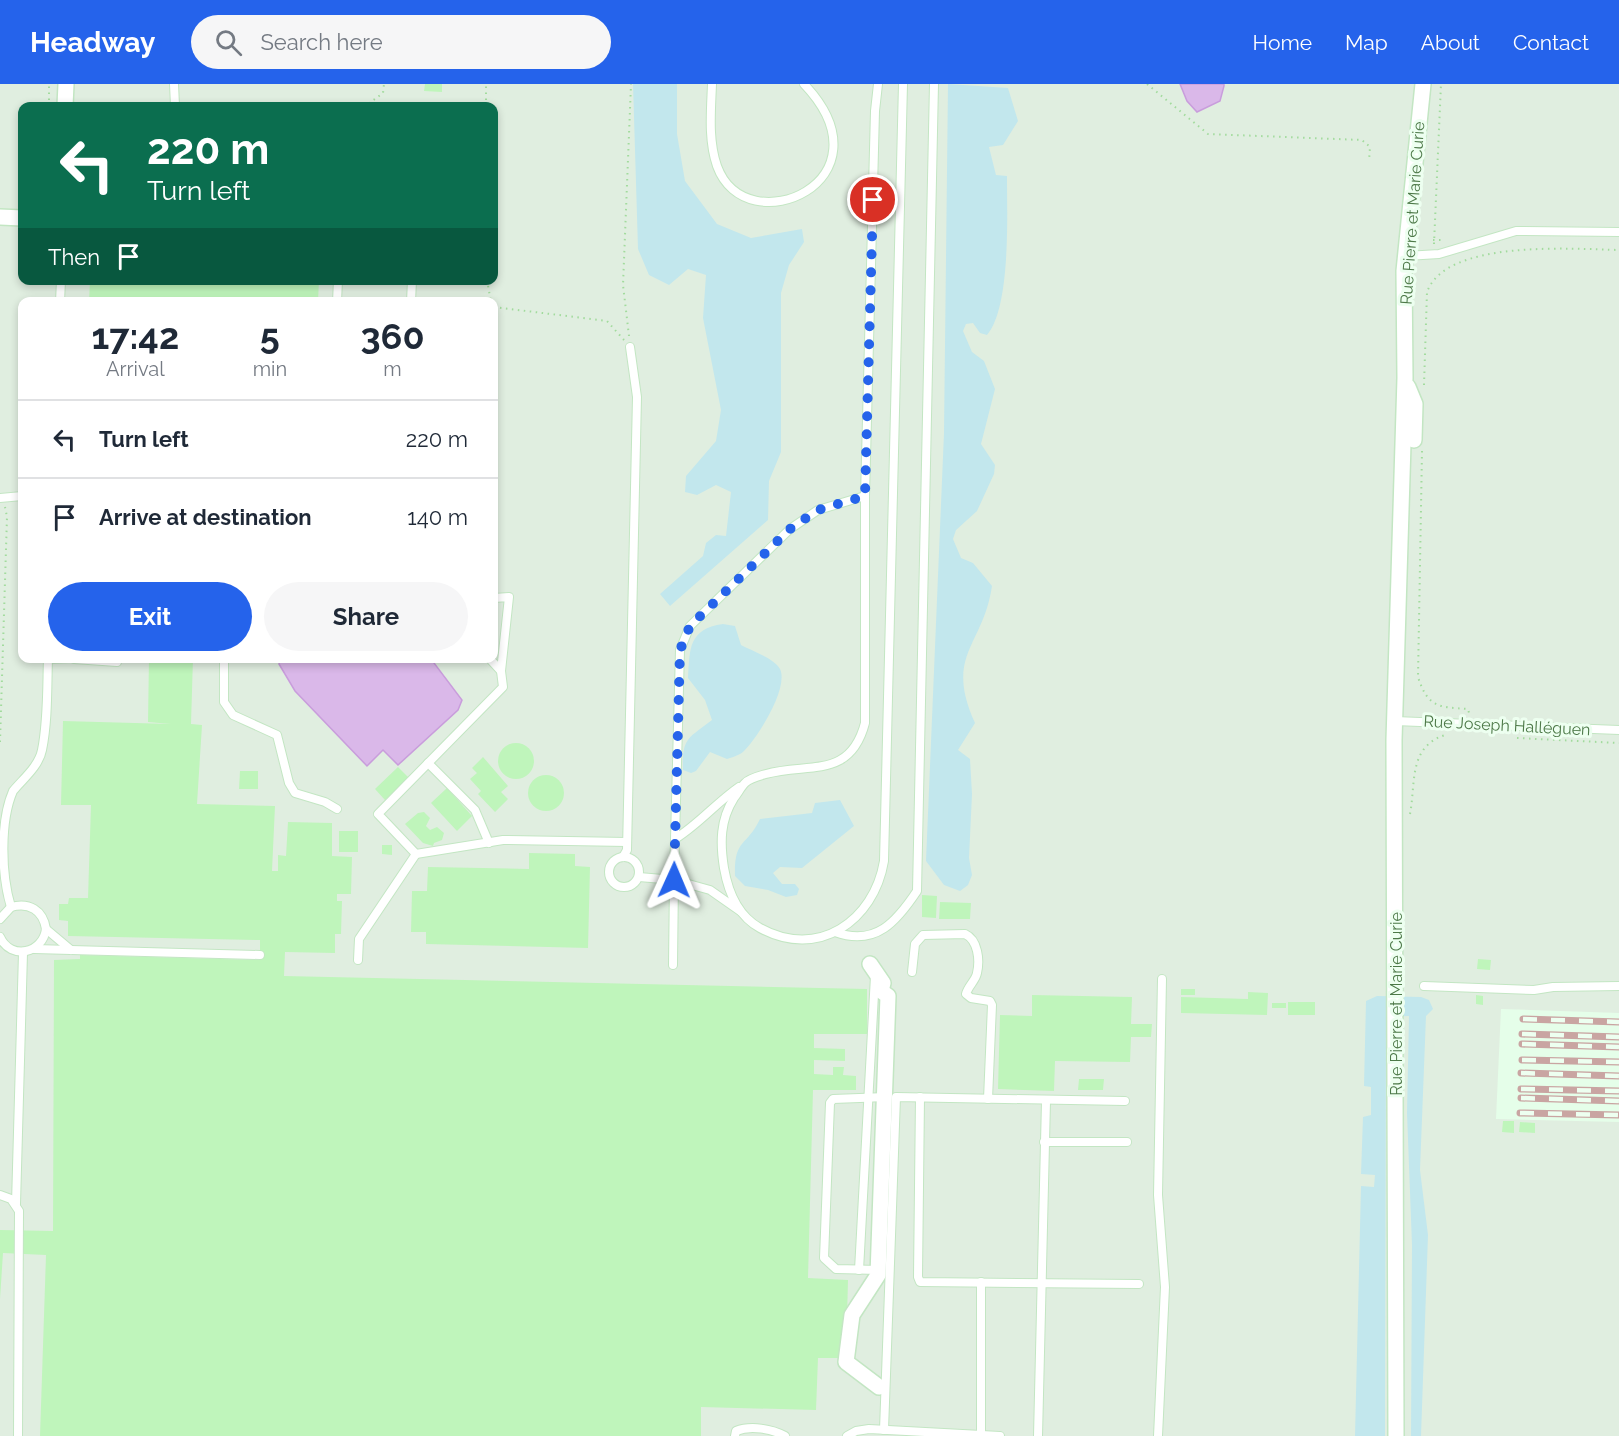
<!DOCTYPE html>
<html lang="en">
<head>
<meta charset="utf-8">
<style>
  :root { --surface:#fff; --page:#f6f6f7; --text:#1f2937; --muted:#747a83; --line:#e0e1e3; --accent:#2563eb }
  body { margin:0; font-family:Raleway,sans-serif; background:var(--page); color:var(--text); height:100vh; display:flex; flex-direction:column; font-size:22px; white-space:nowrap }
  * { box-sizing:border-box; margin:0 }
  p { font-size:20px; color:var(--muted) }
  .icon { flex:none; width:33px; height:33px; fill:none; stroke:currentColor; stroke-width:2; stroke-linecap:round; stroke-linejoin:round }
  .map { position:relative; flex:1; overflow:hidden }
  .drawer { position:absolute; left:18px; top:213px; width:480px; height:366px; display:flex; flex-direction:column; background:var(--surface); border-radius:12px; box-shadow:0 3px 9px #0003 }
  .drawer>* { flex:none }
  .hud { position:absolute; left:18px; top:18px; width:480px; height:183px; border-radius:12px; box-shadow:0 3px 9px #0003; background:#0b6e4f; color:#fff; overflow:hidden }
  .pin { position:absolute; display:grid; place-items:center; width:51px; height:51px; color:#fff; margin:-26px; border:3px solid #fff; border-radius:50%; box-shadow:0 2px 6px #0007 }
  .me { position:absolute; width:66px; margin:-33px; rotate:1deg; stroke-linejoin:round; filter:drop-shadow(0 0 4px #0008) }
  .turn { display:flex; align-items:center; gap:21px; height:126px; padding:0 30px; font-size:27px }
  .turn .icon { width:78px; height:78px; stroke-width:2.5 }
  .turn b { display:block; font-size:42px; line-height:51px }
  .then { display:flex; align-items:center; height:57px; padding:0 30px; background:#0003; gap:12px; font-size:22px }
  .eta { display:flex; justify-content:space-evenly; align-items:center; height:102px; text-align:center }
  .eta b { font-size:36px; font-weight:700; line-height:42px }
  .button { display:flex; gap:12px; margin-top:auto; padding:12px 30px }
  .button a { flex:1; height:69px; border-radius:36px; background:var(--accent); color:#fff; font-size:24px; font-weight:700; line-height:69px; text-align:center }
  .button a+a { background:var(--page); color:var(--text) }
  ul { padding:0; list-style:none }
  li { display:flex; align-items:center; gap:18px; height:78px; padding:0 30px; border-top:2px solid var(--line) }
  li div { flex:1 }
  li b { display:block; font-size:22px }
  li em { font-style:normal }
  header { display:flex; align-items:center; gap:36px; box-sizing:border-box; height:84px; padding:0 30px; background:var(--accent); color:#fff }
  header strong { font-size:28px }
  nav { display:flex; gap:33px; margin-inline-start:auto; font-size:21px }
  .search { width:420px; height:54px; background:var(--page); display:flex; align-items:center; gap:15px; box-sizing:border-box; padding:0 21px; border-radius:33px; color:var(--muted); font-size:22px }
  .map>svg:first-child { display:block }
  .industrial { fill:#e0eee0; fill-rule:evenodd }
  .green { fill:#c2e7ed }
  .water { fill:#dab8e9; stroke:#c99ddc; stroke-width:1.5 }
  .building { fill:#bff5bb }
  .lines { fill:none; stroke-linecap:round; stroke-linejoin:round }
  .lane-casing { stroke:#c3e6c3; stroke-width:10 }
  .street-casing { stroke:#c3e6c3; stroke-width:18 }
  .path { stroke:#a2db9d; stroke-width:2; stroke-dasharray:1.5 4.5; stroke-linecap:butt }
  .lane { stroke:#fff; stroke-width:8 }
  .street { stroke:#fff; stroke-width:15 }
  .rail-casing { stroke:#c9a5a2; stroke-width:7 }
  .rail { stroke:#edfff0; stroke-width:4.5; stroke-dasharray:14; stroke-linecap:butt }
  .route { stroke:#2563eb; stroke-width:10; stroke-dasharray:0 18 }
  .labels { text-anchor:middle; stroke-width:6; stroke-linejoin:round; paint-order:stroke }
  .street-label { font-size:16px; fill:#4d7948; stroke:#edfff0 }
</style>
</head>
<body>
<header>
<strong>Headway</strong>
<div class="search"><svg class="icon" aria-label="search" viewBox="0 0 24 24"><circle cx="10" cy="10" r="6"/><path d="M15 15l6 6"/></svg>Search here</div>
<nav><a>Home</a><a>Map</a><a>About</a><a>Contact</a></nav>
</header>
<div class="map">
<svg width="1619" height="1352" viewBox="0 0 1619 1352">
  <rect width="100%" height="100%" fill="#e5fee9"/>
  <!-- industrial -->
  <path class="industrial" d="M 0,0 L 1619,0 L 1619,929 L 1501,925 L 1496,1035 L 1619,1038 L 1619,1352 L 0,1352 ZM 22,22 L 494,22 L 494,196 L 22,196 ZM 22,218 L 494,218 L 494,574 L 22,574 Z"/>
  <!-- green -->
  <g class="green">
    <path d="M 633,0 L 677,0 L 677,50 L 685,97 L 717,140 L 751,154 L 802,145 L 804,158 L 789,181 L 781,209 L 781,368 L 769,397 L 768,436 L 670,522 L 660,510 L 703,472 L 706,459 L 716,451 L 726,452 L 731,408 L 716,401 L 697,411 L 685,408 L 686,392 L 716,357 L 721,326 L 703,234 L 706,191 L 688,185 L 669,201 L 649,191 L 638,165 Z"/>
    <path d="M 948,0 L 1008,4 L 1018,37 L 1003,61 L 989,63 L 996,91 L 1007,92 C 1007,130 1011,223 987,251 L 980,249 L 973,239 L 966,240 L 963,247 L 972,268 L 984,277 L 995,305 L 981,360 L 995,381 L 994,390 L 977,427 L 956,446 L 953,455 L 961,474 L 973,479 L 992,502 C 983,563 944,570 975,639 L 958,666 L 970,675 L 972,710 L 969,774 L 972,791 L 968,801 L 960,807 L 944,801 L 926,777 L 944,349 Z"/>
    <path d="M 723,540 L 735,542 L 741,561 C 752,567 774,574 780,585 C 789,604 758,653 744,667 C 740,671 733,673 727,675 L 710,668 L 696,687 L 691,689 L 683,686 C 682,653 688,655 712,636 L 705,616 L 688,594 C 690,565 688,545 723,540 Z"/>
    <path d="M 840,716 L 854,742 L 802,784 L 780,783 L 773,789 L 782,800 L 795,800 L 799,805 L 797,811 L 786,813 L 768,806 L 745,802 L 735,792 C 734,754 746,764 760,735 L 812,729 L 815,719 Z"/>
    <path d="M 1377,912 L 1421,913 L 1429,916 L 1433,925 L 1426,932 L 1420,1086 L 1428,1151 L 1421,1352 L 1411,1352 L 1412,1161 L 1407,1029 L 1409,932 L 1386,933 L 1385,1352 L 1355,1352 L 1361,1102 L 1374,1103 L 1375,1091 L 1361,1090 L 1363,1033 L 1371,1031 L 1371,1003 L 1364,1002 L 1366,917 Z"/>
  </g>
  <!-- water -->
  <g class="water">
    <path d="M 1180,0 L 1224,0 L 1224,2 L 1220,17 L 1197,28 L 1187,17 Z"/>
    <path d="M 280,575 L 431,575 L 462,616 L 458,626 L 398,681 L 383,666 L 367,682 L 295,607 L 279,580 Z"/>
  </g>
  <!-- building -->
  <g class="building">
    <path d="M 425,0 L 442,0 L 442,8 L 424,7 Z"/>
    <path d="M 90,196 L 319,196 L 318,218 L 89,218 Z"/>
    <path d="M 149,574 L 193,574 L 191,640 L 202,641 L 197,720 L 275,722 L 272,787 L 278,787 L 278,771 L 286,772 L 288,738 L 332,739 L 332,772 L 352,773 L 351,810 L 337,810 L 337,817 L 342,817 L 341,850 L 335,850 L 335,869 L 285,868 L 284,892 L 867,905 L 867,950 L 814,950 L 814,964 L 845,965 L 845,977 L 814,976 L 814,990 L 833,991 L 833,983 L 844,983 L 843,991 L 856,992 L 856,1006 L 813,1006 L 808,1194 L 848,1196 L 846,1274 L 818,1274 L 816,1326 L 701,1323 L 701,1352 L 40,1352 L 46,1171 L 3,1169 L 0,1215 L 0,1146 L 53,1147 L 54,876 L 80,875 L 80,871 L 260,876 L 260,856 L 68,852 L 68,837 L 59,836 L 59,820 L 68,820 L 69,814 L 88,814 L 91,721 L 61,721 L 63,637 L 171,640 L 148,638 Z"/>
    <circle cx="516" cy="677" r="18"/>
    <path d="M 483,673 L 508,702 L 501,708 L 508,715 L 495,728 L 478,710 L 481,707 L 470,695 L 477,689 L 472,684 Z"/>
    <path d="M 398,683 L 409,694 L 385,716 L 375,705 Z"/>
    <path d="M 240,687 L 258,687 L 258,705 L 239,705 Z"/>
    <circle cx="546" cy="709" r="18"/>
    <path d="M 447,704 L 472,732 L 457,747 L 431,719 Z"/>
    <path d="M 424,728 L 430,734 L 426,742 L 430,746 L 437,743 L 444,749 L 442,756 L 434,759 L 433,762 L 423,759 L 405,740 L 418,729 Z"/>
    <rect x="339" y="747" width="19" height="21"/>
    <path d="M 382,761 L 392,761 L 392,771 L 382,770 Z"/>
    <path d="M 529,769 L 575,770 L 575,782 L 590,783 L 588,864 L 426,860 L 426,848 L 411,848 L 412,807 L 427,807 L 428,783 L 529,785 Z"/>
    <path d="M 922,811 L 937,812 L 936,834 L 922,833 Z"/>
    <path d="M 940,818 L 971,819 L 970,835 L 939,835 Z"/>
    <path d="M 1478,875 L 1491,876 L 1490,886 L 1477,885 Z"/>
    <rect x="1181" y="905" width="14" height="6"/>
    <path d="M 1248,908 L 1268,909 L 1267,931 L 1181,929 L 1181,913 L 1248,915 Z"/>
    <path d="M 1032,911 L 1132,913 L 1131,940 L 1152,940 L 1151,953 L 1131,953 L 1130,978 L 1055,977 L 1054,1007 L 998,1005 L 1000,931 L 1032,932 Z"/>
    <path d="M 1476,911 L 1483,912 L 1483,921 L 1476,920 Z"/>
    <rect x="1288" y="918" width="27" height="13"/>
    <rect x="1272" y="919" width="14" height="5"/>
    <path d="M 1079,995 L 1104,995 L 1103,1006 L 1078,1006 Z"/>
    <path d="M 1503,1037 L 1514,1037 L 1514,1049 L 1502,1048 Z"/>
    <path d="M 1520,1038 L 1535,1039 L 1535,1049 L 1519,1048 Z"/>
  </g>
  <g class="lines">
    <!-- lane casing -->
    <g class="lane-casing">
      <g id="lane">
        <path d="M 174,0 L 175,22"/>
        <path d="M 712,0 C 711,27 708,56 717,82 C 746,162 896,97 804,0"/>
        <path d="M 878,0 L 875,27 L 865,412 L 865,639 C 850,696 808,678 766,690 C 759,692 750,694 745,699 C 741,703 738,709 734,714 C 720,736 720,759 724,784 C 728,807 738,832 760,844 C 818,876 874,837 884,777 L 903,0"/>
        <path d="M 1406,172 L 1439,170 L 1516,147 L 1619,148"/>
        <path d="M 60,218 L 61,196"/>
        <path d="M 337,218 L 338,196"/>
        <path d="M 411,218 L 412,196"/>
        <path d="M 0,414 L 22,412"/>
        <path d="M 224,574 L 224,618 L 233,631 L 277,651 L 289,699 L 295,709 L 325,718 L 337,725"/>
        <path d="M 489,574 L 501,587 L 509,513 L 494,514"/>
        <path d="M 48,575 L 74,574"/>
        <path d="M 74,575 L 117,578"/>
        <path d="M 1395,637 L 1619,646"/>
        <path d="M 428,679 L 475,726 L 489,759"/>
        <path d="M 739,703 C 716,719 699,740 675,755 L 674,796 L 710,806 L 740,827"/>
        <path d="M 675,755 L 680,566 L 690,542 L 790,445 L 818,426 L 865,412"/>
        <path d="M 416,770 L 503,756 L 627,758"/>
        <path d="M 623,773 L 627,766 L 637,313 L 630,263"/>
        <circle cx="624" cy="788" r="15"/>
        <path d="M 639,793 L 674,796 L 673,881"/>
        <path d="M 11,823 C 1,790 0,737 13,707 C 23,695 39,682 42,666 C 48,637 47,604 48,574"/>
        <path d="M 0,835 L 11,823 C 29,818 43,826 46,845 C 43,869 11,877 0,853"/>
        <path d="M 46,845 L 71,866"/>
        <path d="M 835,848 C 876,863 897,837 917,807 L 934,0"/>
        <path d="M 34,865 L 260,871"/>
        <path d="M 358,876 L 359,855 L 416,770 L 378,730 L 503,603 L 501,587"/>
        <path d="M 912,888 L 915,860 L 923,851 L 965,850 C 978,856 980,876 977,889 C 976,896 968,902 966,910 L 971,914 L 990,917 L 992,921 L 988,1015"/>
        <path d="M 1424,902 L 1534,906 L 1553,903 L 1619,902"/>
        <path d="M 920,1013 L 918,1193 L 920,1198 L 1139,1200"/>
        <path d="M 1044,1058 L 1127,1058"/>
        <path d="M 0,1111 L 11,1115 L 19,1127 L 18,1352"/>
        <path d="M 16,1120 L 23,869"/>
        <path d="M 859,1186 L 875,892"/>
        <path d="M 879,1186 L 836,1185 L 824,1174 L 830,1019 L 833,1015 L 886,1013"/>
        <path d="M 884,1346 L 896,1013 L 1125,1017"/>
        <path d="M 981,1351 L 981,1198"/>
        <path d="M 735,1352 L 736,1347 C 751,1341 772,1345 785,1352"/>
        <path d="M 847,1352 L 856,1347 L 869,1345 L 1000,1352"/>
        <path d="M 1038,1352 L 1046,1017"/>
        <path d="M 1158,1352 L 1165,1203 L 1158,1111 L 1162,895"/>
      </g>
    </g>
    <!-- street casing -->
    <g class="street-casing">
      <g id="street">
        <path d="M 65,22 L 66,0"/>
        <path d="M 0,133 L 22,134"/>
        <path d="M 1408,303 L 1415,320 L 1414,356"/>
        <path d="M 870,880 L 883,899 L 881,907 L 888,912 L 878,1191 L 852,1231 L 846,1278 L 879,1303"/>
        <path d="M 1396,1352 L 1394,656 L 1405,294 L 1404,187 L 1423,0"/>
      </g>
    </g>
    <!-- path -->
    <g class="path">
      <path d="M 1147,0 L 1208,50 L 1362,56 L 1370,63 L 1369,77"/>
      <path d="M 49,22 L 49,0"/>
      <path d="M 267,22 L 368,20 L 383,9 L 384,0"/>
      <path d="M 486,22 L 486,0"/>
      <path d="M 1433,156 L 1444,156"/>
      <path d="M 1434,160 L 1441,0"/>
      <path d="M 487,196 L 491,218"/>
      <path d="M 494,223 L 607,237 L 624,256"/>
      <path d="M 629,252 L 623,201 L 631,0"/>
      <path d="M 1424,301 L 1427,208 C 1446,155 1573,165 1619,166"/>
      <path d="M 1422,367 L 1418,593 C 1428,624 1439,623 1468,625 L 1469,629"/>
      <path d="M 1517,654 L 1619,659"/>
      <path d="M 0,658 L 7,433 L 5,423"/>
      <path d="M 1410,730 C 1416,699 1408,663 1445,651"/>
    </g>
    <!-- lane -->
    <use href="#lane" class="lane"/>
    <!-- street -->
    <use href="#street" class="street"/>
    <!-- rail casing -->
    <g class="rail-casing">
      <g id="rail">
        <path d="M 1523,935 L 1619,938"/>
        <path d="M 1522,950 L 1619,953"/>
        <path d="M 1522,960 L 1619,963"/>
        <path d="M 1522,976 L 1619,978"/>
        <path d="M 1521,989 L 1619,992"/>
        <path d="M 1521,1005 L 1619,1007"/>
        <path d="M 1521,1014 L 1619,1017"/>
        <path d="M 1520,1029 L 1619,1031"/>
      </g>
    </g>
    <!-- rail -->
    <use href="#rail" class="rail"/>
  </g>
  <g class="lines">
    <!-- route -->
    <path class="route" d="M 674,796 L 680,566 L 690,542 L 790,445 L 818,426 L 865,412 L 873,116"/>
  </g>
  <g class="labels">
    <!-- street labels -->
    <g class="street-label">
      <text transform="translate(1412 129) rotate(-86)" y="6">Rue Pierre et Marie Curie</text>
      <text transform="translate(1507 641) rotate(3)" y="6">Rue Joseph Halléguen</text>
      <text transform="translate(1396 920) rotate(-90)" y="6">Rue Pierre et Marie Curie</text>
    </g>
  </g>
</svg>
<div class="pin" style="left:873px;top:116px;background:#d93025"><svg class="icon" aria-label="arrive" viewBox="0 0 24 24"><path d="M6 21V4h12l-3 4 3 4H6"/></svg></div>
<svg class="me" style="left:674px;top:796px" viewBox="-20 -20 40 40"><path d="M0-17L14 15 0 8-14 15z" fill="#2563eb" stroke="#fff" stroke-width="4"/></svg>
<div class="hud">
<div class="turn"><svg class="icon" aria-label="left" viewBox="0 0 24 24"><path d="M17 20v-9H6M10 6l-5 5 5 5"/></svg><div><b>220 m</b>Turn left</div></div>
<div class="then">Then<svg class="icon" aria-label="arrive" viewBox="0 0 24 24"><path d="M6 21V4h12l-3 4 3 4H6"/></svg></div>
</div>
<section class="drawer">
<div class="eta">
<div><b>17:42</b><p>Arrival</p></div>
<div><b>5</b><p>min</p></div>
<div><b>360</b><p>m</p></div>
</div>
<ul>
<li><svg class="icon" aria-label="left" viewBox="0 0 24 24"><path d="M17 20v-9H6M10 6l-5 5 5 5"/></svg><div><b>Turn left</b></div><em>220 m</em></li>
<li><svg class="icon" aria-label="arrive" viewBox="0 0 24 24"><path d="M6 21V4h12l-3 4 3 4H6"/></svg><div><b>Arrive at destination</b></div><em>140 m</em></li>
</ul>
<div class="button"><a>Exit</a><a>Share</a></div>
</section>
</div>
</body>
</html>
